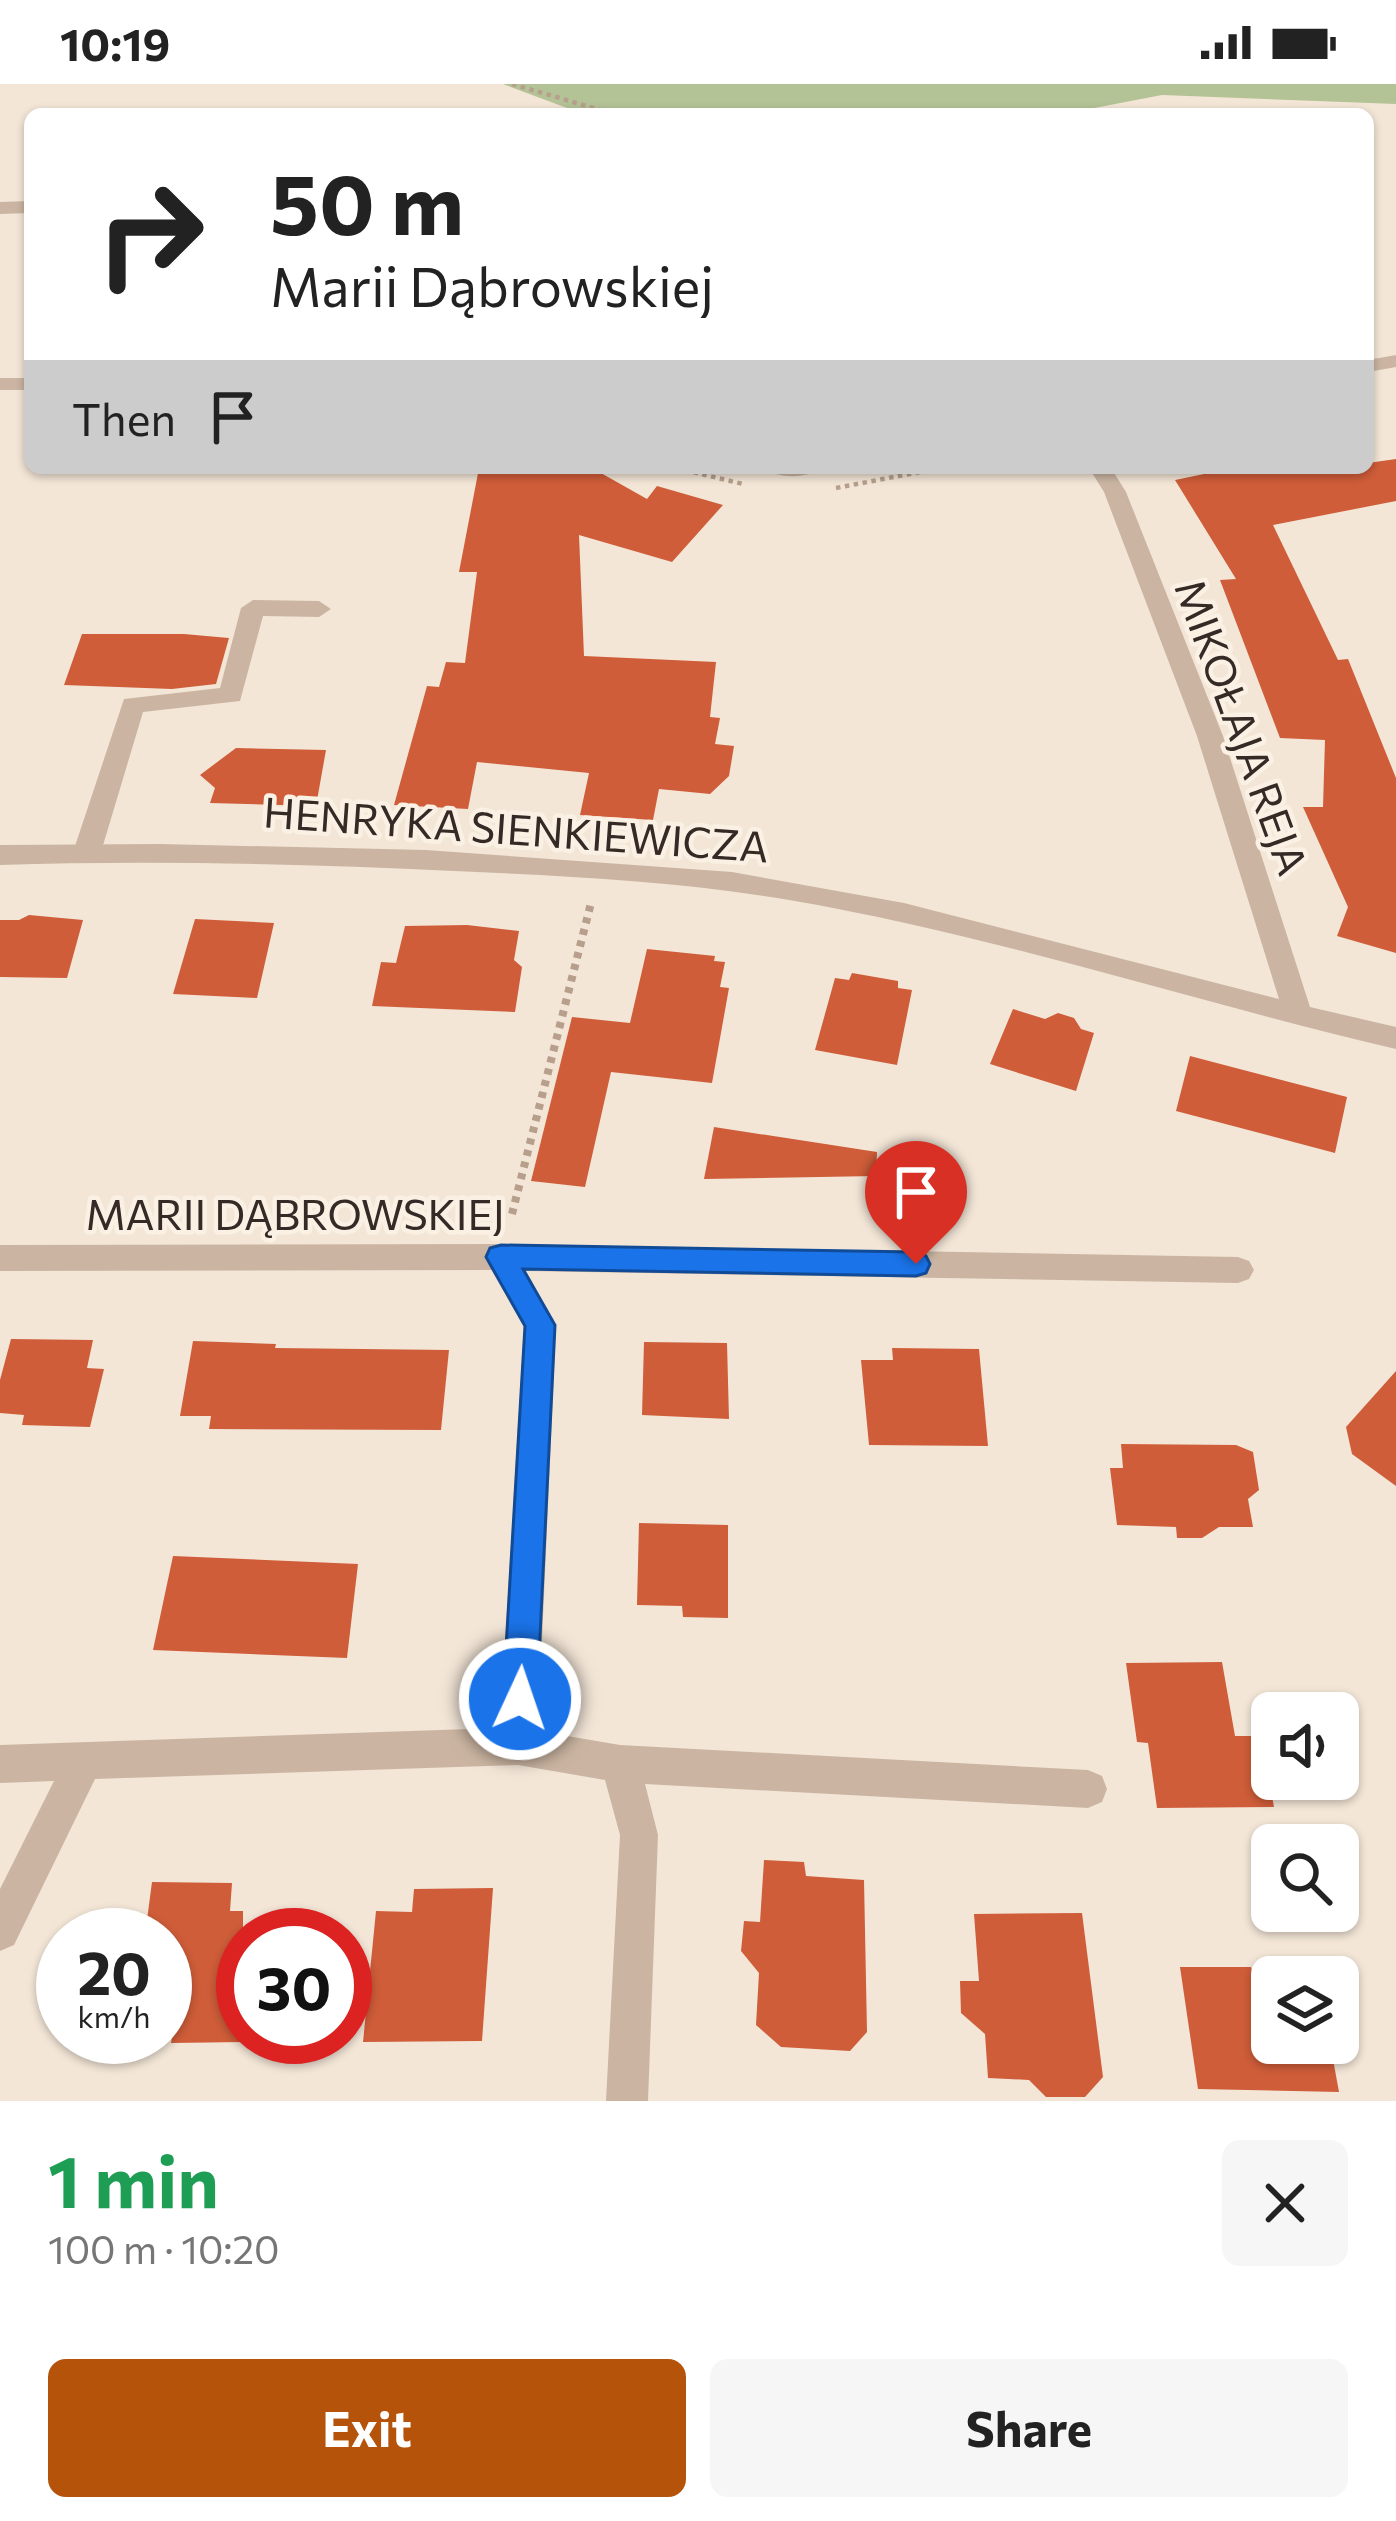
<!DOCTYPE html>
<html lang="en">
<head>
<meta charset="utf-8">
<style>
  :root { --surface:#fff; --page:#f6f6f6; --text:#222; --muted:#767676; --accent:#b45309 }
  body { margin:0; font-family:Commissioner,sans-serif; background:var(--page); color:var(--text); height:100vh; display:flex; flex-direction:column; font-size:45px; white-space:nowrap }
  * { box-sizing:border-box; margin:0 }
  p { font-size:39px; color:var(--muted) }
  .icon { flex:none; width:66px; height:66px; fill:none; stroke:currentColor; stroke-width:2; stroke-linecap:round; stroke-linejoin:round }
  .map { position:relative; height:2017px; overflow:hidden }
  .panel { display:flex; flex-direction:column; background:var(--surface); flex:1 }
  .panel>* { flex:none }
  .banner { position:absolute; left:24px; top:24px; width:1350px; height:366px; border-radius:18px; box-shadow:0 3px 9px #0004; background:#fff; color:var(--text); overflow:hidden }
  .buttons { position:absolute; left:1251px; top:1608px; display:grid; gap:24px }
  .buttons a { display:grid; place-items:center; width:108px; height:108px; border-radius:18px; background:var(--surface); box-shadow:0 3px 9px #0004; font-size:60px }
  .speed { position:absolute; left:36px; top:1824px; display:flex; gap:24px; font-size:60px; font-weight:700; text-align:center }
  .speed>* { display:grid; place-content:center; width:156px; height:156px; border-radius:50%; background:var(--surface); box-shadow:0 3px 9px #0004; line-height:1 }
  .speed small { font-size:30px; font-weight:400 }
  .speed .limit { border:18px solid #d22; background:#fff; color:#111 }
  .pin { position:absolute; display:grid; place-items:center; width:102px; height:102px; color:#fff; margin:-123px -51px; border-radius:50% 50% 50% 0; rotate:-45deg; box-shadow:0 0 12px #0007 }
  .pin .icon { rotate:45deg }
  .me { position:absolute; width:132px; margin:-66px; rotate:3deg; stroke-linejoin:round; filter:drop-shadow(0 0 9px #0008) }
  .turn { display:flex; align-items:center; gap:42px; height:252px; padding:0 48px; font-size:54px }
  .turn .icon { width:156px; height:156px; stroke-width:2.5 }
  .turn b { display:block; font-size:84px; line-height:102px }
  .then { display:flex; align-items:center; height:114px; padding:0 48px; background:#0003; gap:24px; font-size:45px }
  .round { display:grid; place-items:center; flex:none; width:126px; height:126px; border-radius:18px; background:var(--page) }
  .headline { display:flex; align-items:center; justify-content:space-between; height:204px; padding:0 48px }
  h1 { font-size:72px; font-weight:700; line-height:90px; color:#1e9e55 }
  .cta { display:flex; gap:24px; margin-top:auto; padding:24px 48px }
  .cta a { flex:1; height:138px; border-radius:18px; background:var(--accent); color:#fff; font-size:48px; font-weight:700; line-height:138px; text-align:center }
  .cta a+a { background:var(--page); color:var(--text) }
  .status { display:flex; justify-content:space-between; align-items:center; height:84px; padding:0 60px; background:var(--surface); direction:ltr }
  .status svg { height:33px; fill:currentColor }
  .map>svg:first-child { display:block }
  .green { fill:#b4c396 }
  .building { fill:#cf5d39 }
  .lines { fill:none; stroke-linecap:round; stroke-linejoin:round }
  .path-far1 { stroke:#b79f8c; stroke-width:4.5; stroke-dasharray:4.5 4.5; stroke-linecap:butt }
  .path { stroke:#b79f8c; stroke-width:8; stroke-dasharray:6 6; stroke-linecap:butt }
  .service { fill:#cbb5a2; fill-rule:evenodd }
  .minor { fill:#cbb5a2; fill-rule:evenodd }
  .route { fill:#1a73e8; stroke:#114b97; stroke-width:3 }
  .labels { text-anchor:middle; stroke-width:9; stroke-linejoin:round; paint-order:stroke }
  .street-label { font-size:42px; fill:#352a25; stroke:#faf0e3 }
</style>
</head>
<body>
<div class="status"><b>10:19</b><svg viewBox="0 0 49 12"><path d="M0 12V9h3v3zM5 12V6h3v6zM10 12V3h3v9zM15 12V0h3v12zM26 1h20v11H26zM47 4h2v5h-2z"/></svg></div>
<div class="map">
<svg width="1396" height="2017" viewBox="0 0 1396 2017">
  <rect width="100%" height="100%" fill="#f3e6d7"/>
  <!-- green -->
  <path class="green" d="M 503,0 L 1396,0 L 1396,20 L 1162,11 L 1063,30 L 583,30 Z"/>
  <!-- building -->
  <g class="building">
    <path d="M 1396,375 L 1396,417 L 1273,441 L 1338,576 L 1348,575 L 1396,694 L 1396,869 L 1337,852 L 1348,823 L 1303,723 L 1323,723 L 1325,656 L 1280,654 L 1220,496 L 1236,495 L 1175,396 L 1233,384 L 1368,384 L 1368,379 Z"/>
    <path d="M 479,384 L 592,384 L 647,415 L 657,402 L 723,421 L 672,478 L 579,451 L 584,572 L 716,578 L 710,633 L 720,634 L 715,660 L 734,662 L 729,692 L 710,710 L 659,705 L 653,736 L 580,731 L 589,689 L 477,678 L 468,725 L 394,721 L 427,602 L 439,603 L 446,578 L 465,579 L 477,488 L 459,488 Z"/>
    <path d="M 82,550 L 184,550 L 229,554 L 216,600 L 172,605 L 64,601 Z"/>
    <path d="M 236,664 L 326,666 L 316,722 L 210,719 L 215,704 L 200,691 Z"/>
    <path d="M 29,831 L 83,836 L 67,894 L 0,893 L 0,836 L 19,836 Z"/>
    <path d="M 195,835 L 274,839 L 257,914 L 173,910 Z"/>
    <path d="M 467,841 L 519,847 L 514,876 L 522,883 L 515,928 L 372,922 L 381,878 L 396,879 L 405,842 Z"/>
    <path d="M 647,865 L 715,872 L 714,877 L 725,878 L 720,903 L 729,904 L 712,999 L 611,988 L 585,1103 L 531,1097 L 572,933 L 630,939 Z"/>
    <path d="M 852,889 L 898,897 L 898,904 L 912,906 L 897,981 L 815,966 L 835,894 L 849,896 Z"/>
    <path d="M 1013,925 L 1045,935 L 1058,929 L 1074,934 L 1081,945 L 1094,949 L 1076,1007 L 990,980 Z"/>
    <path d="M 1190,972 L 1347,1013 L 1335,1069 L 1176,1027 Z"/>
    <path d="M 714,1043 L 877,1068 L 876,1092 L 704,1095 Z"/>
    <path d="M 11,1255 L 93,1256 L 87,1284 L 104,1285 L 90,1343 L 22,1341 L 24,1331 L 0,1329 L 0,1296 Z"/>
    <path d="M 193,1257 L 276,1260 L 275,1264 L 449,1266 L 441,1346 L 209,1345 L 211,1332 L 180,1332 Z"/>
    <path d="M 644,1258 L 727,1259 L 729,1335 L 642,1331 Z"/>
    <path d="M 892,1264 L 979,1265 L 988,1362 L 869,1361 L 861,1276 L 893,1276 Z"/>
    <path d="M 1396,1287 L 1396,1402 L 1352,1370 L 1346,1343 Z"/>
    <path d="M 1121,1360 L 1236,1361 L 1253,1368 L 1259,1406 L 1248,1415 L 1253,1443 L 1219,1443 L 1202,1454 L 1177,1454 L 1176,1443 L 1117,1441 L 1110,1384 L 1123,1384 Z"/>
    <path d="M 639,1439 L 728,1441 L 728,1534 L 683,1533 L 682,1522 L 637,1521 Z"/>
    <path d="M 173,1472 L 358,1480 L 347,1574 L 153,1566 Z"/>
    <path d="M 1222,1578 L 1235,1652 L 1261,1652 L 1274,1723 L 1157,1724 L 1148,1659 L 1137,1658 L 1126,1579 Z"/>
    <path d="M 764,1776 L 804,1778 L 806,1792 L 864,1796 L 867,1948 L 850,1967 L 781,1963 L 756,1941 L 759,1889 L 741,1867 L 744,1837 L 760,1838 Z"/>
    <path d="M 152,1798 L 232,1799 L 230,1827 L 243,1827 L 243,1958 L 171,1959 L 173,1948 L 165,1948 L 165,1851 L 145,1851 Z"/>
    <path d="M 493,1804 L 482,1957 L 363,1958 L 376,1827 L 412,1828 L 414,1805 Z"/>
    <path d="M 1082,1829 L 1103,1993 L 1085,2013 L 1046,2013 L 1029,1996 L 988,1994 L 985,1950 L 961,1929 L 960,1897 L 979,1897 L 974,1830 Z"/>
    <path d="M 1180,1883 L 1251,1883 L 1253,1889 L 1318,1889 L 1318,1893 L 1272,1893 L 1272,1959 L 1330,1959 L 1339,2008 L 1198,2005 Z"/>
  </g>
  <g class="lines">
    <!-- path-far1 -->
    <g class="path-far1">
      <path d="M 512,0 L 614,30"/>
      <path d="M 676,384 L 743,400"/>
      <path d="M 836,404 L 941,384"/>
    </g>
    <!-- path -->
    <path class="path" d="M 512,1130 L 591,819"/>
    <!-- service -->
    <path class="service" d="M 253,516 L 319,517 L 331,525 L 319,533 L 263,532 L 240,617 L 143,628 L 101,768 L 87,778 L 77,775 L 73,768 L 124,615 L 220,604 L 241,524 Z"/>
    <!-- minor -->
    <g class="minor">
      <path d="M 30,117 L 30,129 L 0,130 L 0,118 Z"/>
      <path d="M 1396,271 L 1396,283 L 1368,288 L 1368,276 Z"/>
      <rect x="0" y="294" width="30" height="12"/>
      <path d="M 765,384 L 820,384 C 808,395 777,395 765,384 Z"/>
      <path d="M 1089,384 L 1111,384 L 1126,408 L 1223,652 L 1310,923 L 1396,943 L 1396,965 C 1194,918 995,851 789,816 C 678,797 566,792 454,787 C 303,780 151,776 0,781 L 0,761 L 160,760 L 426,766 L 732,788 L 904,819 L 1279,915 L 1197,652 L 1104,408 Z"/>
      <path d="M 501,1160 L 1238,1173 L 1249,1177 L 1254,1186 L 1249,1195 L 1238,1199 L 526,1187 L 556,1241 L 538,1647 L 620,1661 L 1088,1686 L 1102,1692 L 1107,1705 L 1102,1718 L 1088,1724 L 645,1700 L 658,1751 L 648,2017 L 606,2017 L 620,1751 L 605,1696 L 518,1681 L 95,1695 L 14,1861 L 0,1867 L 0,1805 L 54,1697 L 0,1699 L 0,1661 L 500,1644 L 524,1242 L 492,1186 L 0,1187 L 0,1161 Z"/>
    </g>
  </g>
  <!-- route -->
  <path class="route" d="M 501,1161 L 916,1168 L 926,1172 L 930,1180 L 926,1189 L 916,1192 L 523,1185 L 555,1241 L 537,1615 L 532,1626 L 520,1631 L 508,1626 L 503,1615 L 525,1242 L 486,1173 L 490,1164 Z"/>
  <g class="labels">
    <!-- street labels -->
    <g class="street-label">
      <text transform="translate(1241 643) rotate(70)" y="15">MIKOŁAJA REJA</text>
      <text transform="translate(516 746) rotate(4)" y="15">HENRYKA SIENKIEWICZA</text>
      <text x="295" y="1146">MARII DĄBROWSKIEJ</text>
    </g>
  </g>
</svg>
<div class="buttons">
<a><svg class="icon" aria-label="sound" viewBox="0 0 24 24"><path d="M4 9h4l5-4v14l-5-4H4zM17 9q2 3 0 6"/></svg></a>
<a><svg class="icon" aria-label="search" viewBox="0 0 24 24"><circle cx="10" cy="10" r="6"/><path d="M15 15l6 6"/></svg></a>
<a><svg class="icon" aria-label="layers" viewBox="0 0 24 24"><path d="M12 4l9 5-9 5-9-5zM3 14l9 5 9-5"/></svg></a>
</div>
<div class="speed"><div>20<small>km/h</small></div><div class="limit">30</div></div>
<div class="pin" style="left:916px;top:1180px;background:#d93025"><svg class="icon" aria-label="arrive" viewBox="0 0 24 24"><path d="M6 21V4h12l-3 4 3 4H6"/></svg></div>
<svg class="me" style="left:520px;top:1615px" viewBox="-20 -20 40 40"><circle r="17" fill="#1a73e8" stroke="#fff" stroke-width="3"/><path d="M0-11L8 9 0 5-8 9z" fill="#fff"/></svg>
<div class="banner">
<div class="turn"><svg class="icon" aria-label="right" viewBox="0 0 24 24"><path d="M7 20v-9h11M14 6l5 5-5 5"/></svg><div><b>50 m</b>Marii Dąbrowskiej</div></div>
<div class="then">Then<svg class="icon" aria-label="arrive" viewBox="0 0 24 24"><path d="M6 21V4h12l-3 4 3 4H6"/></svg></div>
</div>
</div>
<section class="panel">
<div class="headline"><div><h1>1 min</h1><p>100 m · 10:20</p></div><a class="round"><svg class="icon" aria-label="close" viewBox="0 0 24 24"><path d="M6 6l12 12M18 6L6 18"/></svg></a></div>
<div class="cta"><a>Exit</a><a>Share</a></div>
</section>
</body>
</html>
